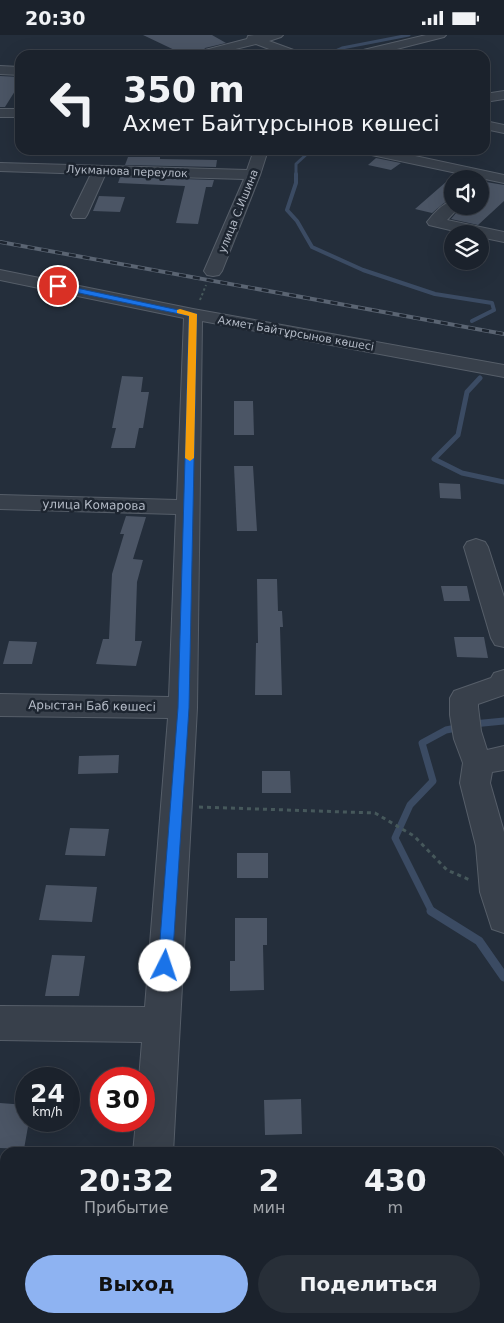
<!DOCTYPE html>
<html lang="ru">
<head>
<meta charset="utf-8">
<style>
  :root { --surface:#1b222c; --page:#282f38; --text:#f1f3f6; --muted:#a0a4a9; --line:#393f48; --accent:#8eb3f2 }
  body { margin:0; font-family:"DejaVu Sans",sans-serif; background:var(--page); color:var(--text); height:100vh; display:flex; flex-direction:column; font-size:19px; white-space:nowrap }
  * { box-sizing:border-box; margin:0 }
  p { font-size:16px; color:var(--muted) }
  .icon { flex:none; width:28px; height:28px; fill:none; stroke:currentColor; stroke-width:2; stroke-linecap:round; stroke-linejoin:round }
  .map { position:relative; flex:1; overflow:hidden }
  .panel { position:absolute; left:0px; top:1112px; width:505px; height:176px; display:flex; flex-direction:column; background:var(--surface); border-radius:15px 15px 0 0; box-shadow:0 5px 20px #0002,0 0 0 1px var(--line) }
  .panel>* { flex:none }
  .banner { position:absolute; left:15px; top:15px; width:475px; height:105px; border-radius:15px; box-shadow:0 5px 20px #0002,0 0 0 1px var(--line); background:#1b222c; color:var(--text); overflow:hidden }
  .controls { position:absolute; left:444px; top:135px; display:grid; gap:10px }
  .controls a { display:grid; place-items:center; width:45px; height:45px; border-radius:50%; background:var(--surface); box-shadow:0 5px 20px #0002,0 0 0 1px var(--line); font-size:25px }
  .speed { position:absolute; left:15px; top:1032px; display:flex; gap:10px; font-size:25px; font-weight:700; text-align:center }
  .speed>* { display:grid; place-content:center; width:65px; height:65px; border-radius:50%; background:var(--surface); box-shadow:0 5px 20px #0002,0 0 0 1px var(--line); line-height:1 }
  .speed small { font-size:12px; font-weight:400 }
  .speed .limit { border:8px solid #d22; background:#fff; color:#111 }
  .pin { position:absolute; display:grid; place-items:center; width:42px; height:42px; color:#fff; margin:-21px; border:2px solid #fff; border-radius:50%; box-shadow:0 1px 5px #0007 }
  .me { position:absolute; width:55px; margin:-28px; rotate:4deg; stroke-linejoin:round; filter:drop-shadow(0 0 4px #0008) }
  .turn { display:flex; align-items:center; gap:18px; height:105px; padding:0 25px; font-size:22px }
  .turn .icon { width:65px; height:65px; stroke-width:2.5 }
  .turn b { display:block; font-size:35px; line-height:42px }
  .eta { display:flex; justify-content:space-evenly; align-items:center; height:85px; text-align:center }
  .eta b { font-size:30px; font-weight:600; line-height:35px }
  .cta { display:flex; gap:10px; margin-top:auto; padding:10px 25px }
  .cta a { flex:1; height:58px; border-radius:30px; background:var(--accent); color:#111; font-size:20px; font-weight:600; line-height:58px; text-align:center }
  .cta a+a { background:var(--page); color:var(--text) }
  .status { display:flex; justify-content:space-between; align-items:center; height:35px; padding:0 25px; background:var(--surface); direction:ltr }
  .status svg { height:14px; fill:currentColor }
  .map>svg:first-child { display:block }
  .lines { fill:none; stroke-linecap:round; stroke-linejoin:round }
  .stream-far4 { stroke:#3b4b63; stroke-width:3 }
  .stream-far3 { stroke:#3b4b63; stroke-width:4 }
  .stream-far2 { stroke:#3b4b63; stroke-width:5 }
  .stream-far1 { stroke:#3b4b63; stroke-width:7 }
  .stream { stroke:#3b4b63; stroke-width:9 }
  .building { fill:#4b5565 }
  .minor-casing { stroke:#565e69; stroke-width:2 }
  .path-far1 { stroke:#46585b; stroke-width:2; stroke-dasharray:2.5 2.5; stroke-linecap:butt }
  .path { stroke:#46585b; stroke-width:3; stroke-dasharray:4 4; stroke-linecap:butt }
  .minor { fill:#38404b; fill-rule:evenodd }
  .rail-casing { stroke:#5a6472; stroke-width:4 }
  .rail { stroke:#1d2530; stroke-width:2.5; stroke-dasharray:7; stroke-linecap:butt }
  .route { fill:#1a73e8; stroke:#114b97 }
  .slow { fill:#f59e0b }
  .labels { text-anchor:middle; stroke-width:5; stroke-linejoin:round; paint-order:stroke }
  .far-street-label { font-size:11px; fill:#b4bbc7; stroke:#1d2530 }
  .street-label { font-size:12px; fill:#b4bbc7; stroke:#1d2530 }
</style>
</head>
<body>
<div class="status"><b>20:30</b><svg viewBox="0 0 49 12"><path d="M0 12V9h3v3zM5 12V6h3v6zM10 12V3h3v9zM15 12V0h3v12zM26 1h20v11H26zM47 4h2v5h-2z"/></svg></div>
<div class="map">
<svg width="504" height="1288" viewBox="0 0 504 1288">
  <rect width="100%" height="100%" fill="#242e3b"/>
  <g class="lines">
    <!-- stream-far4 -->
    <g class="stream-far4">
      <path d="M 326,20 L 342,13 L 409,0"/>
      <path d="M 296,140 L 296,129 L 309,117 L 307,115"/>
    </g>
    <!-- stream-far3 -->
    <path class="stream-far3" d="M 296,139 L 296,148 L 287,175 L 297,186 L 312,212 L 363,235 L 435,259 L 492,268 L 494,275 L 472,286"/>
    <!-- stream-far2 -->
    <path class="stream-far2" d="M 480,343 L 467,357 L 458,400 L 434,424 L 462,438 L 504,447"/>
    <!-- stream-far1 -->
    <g class="stream-far1">
      <path d="M 473,689 L 504,686"/>
      <path d="M 432,877 L 395,803 L 410,770 L 433,746 L 422,708 L 446,695 L 461,692"/>
    </g>
    <!-- stream -->
    <path class="stream" d="M 431,876 L 479,906 L 504,942"/>
  </g>
  <!-- building -->
  <g class="building">
    <path d="M 143,0 L 212,0 L 226,8 L 205,13 L 202,19 L 185,20 Z"/>
    <path d="M 0,41 L 20,42 L 20,48 L 5,72 L 0,72 Z"/>
    <path d="M 128,122 L 160,122 L 160,124 L 217,125 L 216,132 L 125,130 Z"/>
    <path d="M 376,123 L 401,128 L 391,135 L 368,130 Z"/>
    <path d="M 454,140 L 470,144 L 452,144 L 452,164 L 444,168 L 432,178 L 415,174 Z"/>
    <path d="M 120,142 L 214,145 L 212,152 L 206,152 L 198,189 L 176,188 L 185,151 L 118,148 Z"/>
    <path d="M 480,146 L 504,150 L 504,166 L 478,190 L 451,184 L 462,171 L 480,171 Z"/>
    <path d="M 99,161 L 125,162 L 120,177 L 93,176 Z"/>
    <path d="M 122,341 L 143,342 L 141,357 L 149,357 L 143,393 L 139,393 L 135,413 L 111,413 L 116,393 L 112,393 Z"/>
    <path d="M 234,366 L 253,366 L 254,400 L 234,400 Z"/>
    <path d="M 234,431 L 253,431 L 257,496 L 237,496 Z"/>
    <path d="M 439,448 L 460,449 L 461,464 L 440,463 Z"/>
    <path d="M 126,481 L 146,482 L 133,524 L 143,525 L 137,547 L 135,606 L 142,606 L 136,631 L 96,629 L 103,604 L 109,604 L 112,539 L 124,499 L 120,499 Z"/>
    <path d="M 257,544 L 277,544 L 278,576 L 282,576 L 283,592 L 280,592 L 282,660 L 255,660 L 256,608 L 258,608 Z"/>
    <path d="M 441,551 L 467,551 L 470,566 L 444,566 Z"/>
    <path d="M 454,602 L 484,602 L 488,623 L 457,622 Z"/>
    <path d="M 9,606 L 37,607 L 32,629 L 3,629 Z"/>
    <path d="M 119,720 L 118,738 L 78,739 L 79,721 Z"/>
    <path d="M 262,736 L 290,736 L 291,758 L 262,758 Z"/>
    <path d="M 70,793 L 109,794 L 105,821 L 65,820 Z"/>
    <rect x="237" y="818" width="31" height="25"/>
    <path d="M 46,850 L 97,852 L 92,887 L 39,885 Z"/>
    <path d="M 235,883 L 267,883 L 267,910 L 263,910 L 264,955 L 230,956 L 230,926 L 235,926 Z"/>
    <path d="M 52,920 L 85,921 L 79,961 L 45,961 Z"/>
    <path d="M 301,1064 L 302,1099 L 265,1100 L 264,1065 Z"/>
    <path d="M 0,1068 L 26,1070 L 26,1086 L 29,1086 L 24,1114 L 0,1113 Z"/>
  </g>
  <g class="lines">
    <!-- minor casing -->
    <g class="minor-casing">
      <g id="minor">
        <path d="M 254,0 L 283,0 L 281,2 L 269,6 L 299,17 L 301,20 L 285,20 L 256,9 L 211,20 L 205,19 L 203,17 L 205,15 L 247,4 L 248,1 Z"/>
        <path d="M 426,0 L 446,0 L 444,2 L 373,20 L 353,20 L 355,17 Z"/>
        <path d="M 0,31 L 20,32 L 20,40 L 0,39 Z"/>
        <path d="M 504,56 L 504,64 L 485,67 L 485,59 Z"/>
        <rect x="0" y="74" width="20" height="8"/>
        <path d="M 485,86 L 504,90 L 504,98 L 485,94 Z"/>
        <path d="M 254,115 L 268,115 L 260,140 L 222,236 L 219,240 L 213,241 L 207,240 L 204,236 L 244,144 L 105,140 L 87,180 L 85,183 L 73,183 L 71,180 L 91,139 L 0,136 L 0,128 L 247,135 Z"/>
        <path d="M 360,115 L 387,115 L 504,140 L 504,148 L 367,119 L 362,118 Z"/>
        <path d="M 452,166 L 452,171 L 460,171 L 447,185 L 504,197 L 504,207 L 480,202 L 480,199 L 467,199 L 429,190 L 427,187 C 433,179 442,169 452,166 Z"/>
        <path d="M 0,235 L 193,274 L 504,330 L 504,342 L 202,286 L 197,673 L 173,1118 L 133,1118 L 136,1086 L 144,1086 L 144,1044 L 139,1044 L 142,1007 L 0,1005 L 0,971 L 145,972 L 168,683 L 0,681 L 0,659 L 169,662 L 176,479 L 0,474 L 0,460 L 177,465 L 184,283 L 0,245 Z"/>
        <path d="M 476,504 L 485,507 L 488,512 L 504,562 L 504,612 L 495,610 L 491,603 L 464,512 L 467,507 Z"/>
        <path d="M 504,635 L 504,660 L 478,669 L 478,672 L 481,696 L 487,715 L 504,711 L 504,735 L 492,737 L 490,748 L 504,797 L 504,898 L 492,894 L 480,857 L 476,811 L 460,748 L 463,728 L 454,704 L 450,680 L 450,663 L 454,656 L 491,643 L 494,638 Z"/>
        <rect x="121" y="1284" width="44" height="4"/>
      </g>
    </g>
    <!-- path-far1 -->
    <path class="path-far1" d="M 200,265 L 206,250"/>
    <!-- path -->
    <path class="path" d="M 199,772 L 375,778 L 414,801 L 447,835 L 470,845"/>
    <!-- minor -->
    <use href="#minor" class="minor"/>
    <!-- rail casing -->
    <g class="rail-casing">
      <path id="rail" d="M 0,207 L 504,299"/>
    </g>
    <!-- rail -->
    <use href="#rail" class="rail"/>
  </g>
  <!-- route -->
  <path class="route" d="M 58,249 L 197,279 L 189,673 L 172,931 L 170,935 L 165,937 L 160,935 L 158,931 L 178,673 L 189,281 L 55,253 L 55,250 Z"/>
  <!-- slow -->
  <path class="slow" d="M 180,274 L 197,279 L 194,423 L 190,426 L 185,423 L 189,281 L 177,278 L 177,275 Z"/>
  <g class="labels">
    <!-- far-street labels -->
    <g class="far-street-label">
      <text transform="translate(127 136) rotate(2)" y="4">Лукманова переулок</text>
      <text transform="translate(238 176) rotate(-68)" y="4">улица С.Ишина</text>
      <text transform="translate(296 298) rotate(10)" y="4">Ахмет Байтұрсынов көшесі</text>
    </g>
    <!-- street labels -->
    <g class="street-label">
      <text transform="translate(94 470) rotate(1)" y="4">улица Комарова</text>
      <text transform="translate(92 671) rotate(1)" y="4">Арыстан Баб көшесі</text>
    </g>
  </g>
</svg>
<div class="controls">
<a><svg class="icon" aria-label="sound" viewBox="0 0 24 24"><path d="M4 9h4l5-4v14l-5-4H4zM17 9q2 3 0 6"/></svg></a>
<a><svg class="icon" aria-label="layers" viewBox="0 0 24 24"><path d="M12 4l9 5-9 5-9-5zM3 14l9 5 9-5"/></svg></a>
</div>
<div class="speed"><div>24<small>km/h</small></div><div class="limit">30</div></div>
<div class="pin" style="left:58px;top:251px;background:#d93025"><svg class="icon" aria-label="arrive" viewBox="0 0 24 24"><path d="M6 21V4h12l-3 4 3 4H6"/></svg></div>
<svg class="me" style="left:165px;top:931px" viewBox="-20 -20 40 40"><circle r="19" fill="#fff"/><path d="M0-13L10 11 0 6-10 11z" fill="#1a73e8"/></svg>
<div class="banner">
<div class="turn"><svg class="icon" aria-label="left" viewBox="0 0 24 24"><path d="M17 20v-9H6M10 6l-5 5 5 5"/></svg><div><b>350 m</b>Ахмет Байтұрсынов көшесі</div></div>
</div>
<section class="panel">
<div class="eta">
<div><b>20:32</b><p>Прибытие</p></div>
<div><b>2</b><p>мин</p></div>
<div><b>430</b><p>m</p></div>
</div>
<div class="cta"><a>Выход</a><a>Поделиться</a></div>
</section>
</div>
</body>
</html>
